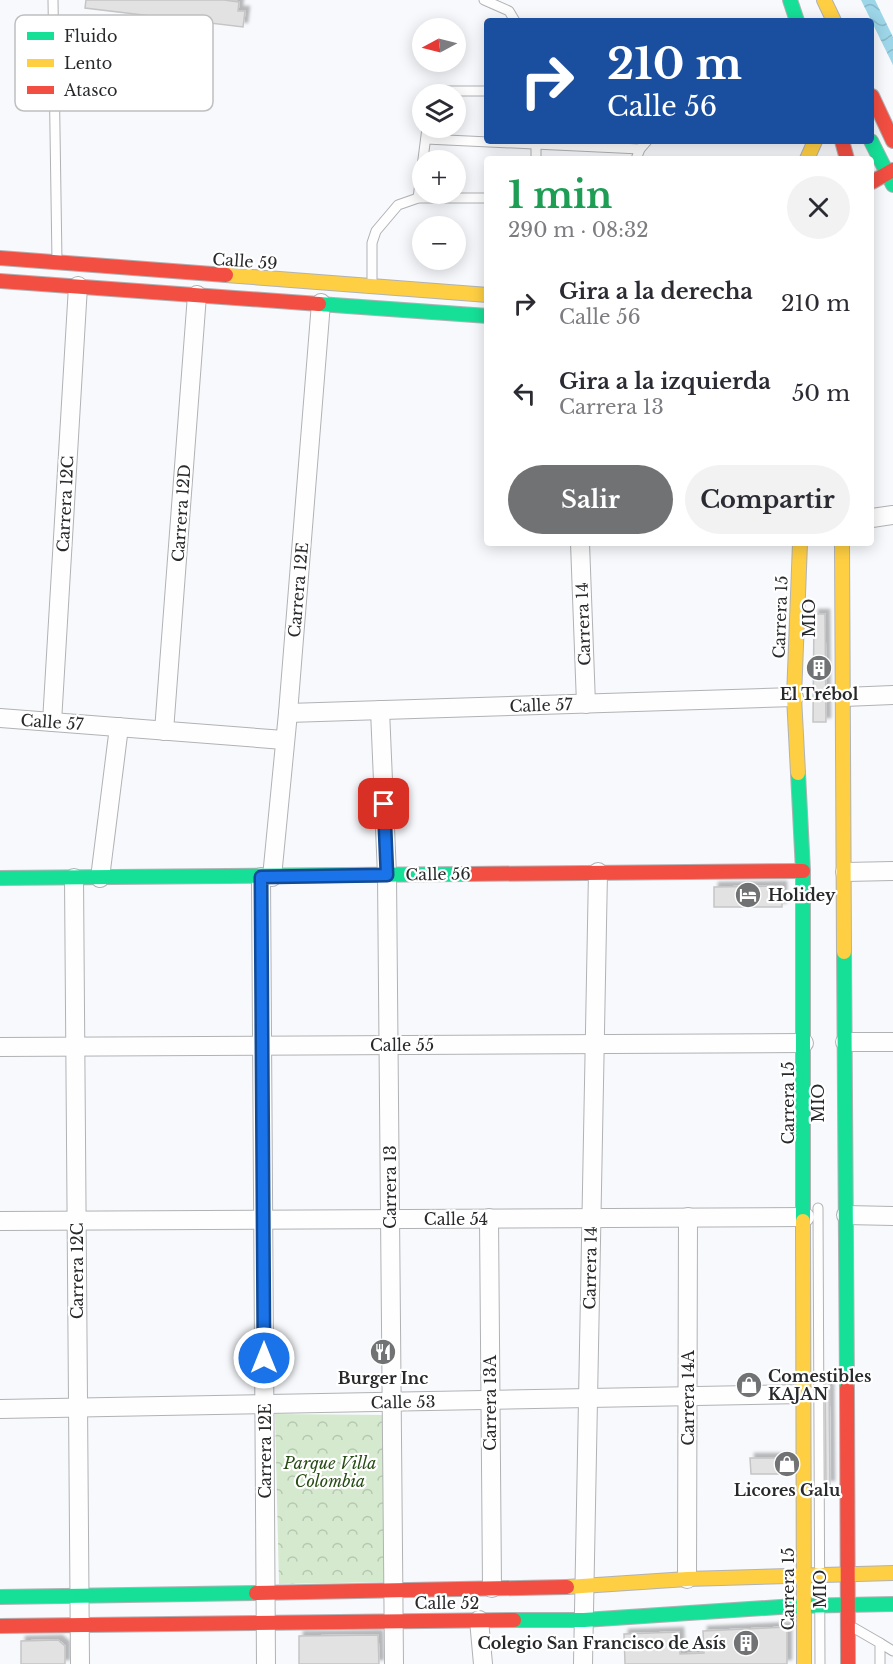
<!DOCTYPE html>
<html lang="es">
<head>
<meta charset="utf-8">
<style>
  :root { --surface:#fff; --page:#f2f2f3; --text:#2b2b33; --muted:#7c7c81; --accent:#707274 }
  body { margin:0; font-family:"Libre Baskerville",serif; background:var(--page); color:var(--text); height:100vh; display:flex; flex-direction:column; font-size:22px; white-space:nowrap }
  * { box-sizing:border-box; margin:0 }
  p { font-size:20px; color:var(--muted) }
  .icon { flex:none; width:33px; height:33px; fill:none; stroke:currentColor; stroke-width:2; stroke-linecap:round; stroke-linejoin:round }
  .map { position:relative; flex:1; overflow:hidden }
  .side { position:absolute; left:484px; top:156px; width:390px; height:390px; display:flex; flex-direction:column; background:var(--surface); border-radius:6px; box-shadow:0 3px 15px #0003 }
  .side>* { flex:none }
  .guide { position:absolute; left:484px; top:18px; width:390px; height:126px; border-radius:6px; box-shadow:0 3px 15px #0003; background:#1a4fa0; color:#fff; overflow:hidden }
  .needle { width:39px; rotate:263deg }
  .controls { position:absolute; left:412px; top:18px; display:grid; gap:12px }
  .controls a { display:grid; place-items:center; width:54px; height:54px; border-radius:50%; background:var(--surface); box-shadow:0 3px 15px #0003; font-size:30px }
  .pin { position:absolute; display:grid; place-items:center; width:51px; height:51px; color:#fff; margin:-26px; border-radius:12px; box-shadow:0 3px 9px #0006 }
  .me { position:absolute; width:66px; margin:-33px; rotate:0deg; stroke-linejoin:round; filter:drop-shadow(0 0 4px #0008) }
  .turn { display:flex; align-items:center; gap:21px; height:126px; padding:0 24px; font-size:27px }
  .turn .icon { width:78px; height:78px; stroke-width:2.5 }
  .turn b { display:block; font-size:42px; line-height:51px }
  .round { display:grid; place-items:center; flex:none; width:63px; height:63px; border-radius:32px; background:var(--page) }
  .head { display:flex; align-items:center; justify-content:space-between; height:102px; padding:0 24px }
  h1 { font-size:36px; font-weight:700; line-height:45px; color:#1e9e55 }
  .action { display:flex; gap:12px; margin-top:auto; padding:12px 24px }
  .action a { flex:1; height:69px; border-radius:36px; background:var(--accent); color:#fff; font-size:24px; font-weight:700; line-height:69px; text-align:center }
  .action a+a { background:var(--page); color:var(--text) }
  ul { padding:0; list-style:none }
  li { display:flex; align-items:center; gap:18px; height:90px; padding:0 24px }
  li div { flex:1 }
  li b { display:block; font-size:22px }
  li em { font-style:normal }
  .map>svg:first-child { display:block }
  .park { fill:url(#park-crowns) }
  .water { fill:url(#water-waves) }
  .building { fill:#e2e2e3; stroke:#c5c5c6; stroke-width:1.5; filter:url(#shadow) }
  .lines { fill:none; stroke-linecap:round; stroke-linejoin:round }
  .lane-casing { stroke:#b1b2b4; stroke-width:11 }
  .street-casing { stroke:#b1b2b4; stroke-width:20 }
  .fast-casing { stroke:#b1b2b4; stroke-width:16 }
  .slow-casing { stroke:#b1b2b4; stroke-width:16 }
  .jam-casing { stroke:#b1b2b4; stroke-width:16 }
  .lane { stroke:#fefeff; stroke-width:9 }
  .street { stroke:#fefeff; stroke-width:18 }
  .fast { stroke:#16e098; stroke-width:14 }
  .slow { stroke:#ffcf43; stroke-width:14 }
  .jam { stroke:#f24e42; stroke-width:14 }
  .route-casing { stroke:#114b97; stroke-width:15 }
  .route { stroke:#1a73e8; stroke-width:10 }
  .labels { text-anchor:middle; stroke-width:4.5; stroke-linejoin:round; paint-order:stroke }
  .street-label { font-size:16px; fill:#28292b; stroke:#fff }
  .poi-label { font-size:16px; font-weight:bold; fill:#28292b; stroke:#fff }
  .park-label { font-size:16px; font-style:italic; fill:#284c15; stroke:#fff }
  .key { fill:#fff; stroke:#bebfbf; stroke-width:1.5 }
  .key-label { font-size:16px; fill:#28292b }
</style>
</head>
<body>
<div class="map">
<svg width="893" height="1664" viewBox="0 0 893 1664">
  <defs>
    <pattern id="park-crowns" width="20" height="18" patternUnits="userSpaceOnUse" patternTransform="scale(1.5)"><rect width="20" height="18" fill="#d4e9ce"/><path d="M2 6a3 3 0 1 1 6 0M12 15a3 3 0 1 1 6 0" fill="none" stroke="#b6c8b1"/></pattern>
    <pattern id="water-waves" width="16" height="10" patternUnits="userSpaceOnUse" patternTransform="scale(1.5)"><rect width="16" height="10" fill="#9dd6e8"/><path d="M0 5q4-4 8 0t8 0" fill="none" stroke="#87b8c7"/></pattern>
    <filter id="shadow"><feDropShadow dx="4.5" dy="-4.5" stdDeviation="1.5" flood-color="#0004"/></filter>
  </defs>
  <rect width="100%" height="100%" fill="#f7f9fc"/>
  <!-- park -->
  <path class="park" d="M 275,1414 L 384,1415 L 384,1582 L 279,1584 Z"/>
  <!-- water -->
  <path class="water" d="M 861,0 L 875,0 L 893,37 L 893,65 Z"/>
  <!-- building -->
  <g class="building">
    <path d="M 86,0 L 224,0 L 239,2 L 238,11 L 245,11 L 243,27 L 85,8 Z"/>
    <path d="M 814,614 L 825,614 L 826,722 L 813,722 Z"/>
    <path d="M 782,886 L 782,907 L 714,907 L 714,887 Z"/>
    <path d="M 825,1379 L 829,1379 L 830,1485 L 826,1485 Z"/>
    <path d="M 750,1458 L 786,1458 L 787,1474 L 751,1474 Z"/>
    <path d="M 787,1627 L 787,1664 L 625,1664 L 624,1634 L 679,1632 L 680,1654 L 704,1653 L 703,1631 Z"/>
    <path d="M 378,1635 L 379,1664 L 299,1664 L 299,1636 Z"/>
    <path d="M 58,1640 L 65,1646 L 65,1664 L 21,1664 L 21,1641 Z"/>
  </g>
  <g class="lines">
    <!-- lane casing -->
    <g class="lane-casing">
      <g id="lane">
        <path d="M 53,0 L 57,262"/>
        <path d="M 484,0 L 509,11 L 515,21"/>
        <path d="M 439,94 L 445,91 L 488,91"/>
        <path d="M 426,139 L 640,149"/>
        <path d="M 536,159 L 536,141"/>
        <path d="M 636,159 L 640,149 L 647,141"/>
        <path d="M 418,198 L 427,128"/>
        <path d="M 372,284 L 372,243 L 376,231 L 398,205 L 418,198 L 488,198"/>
        <path d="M 818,1208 L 820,1664"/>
        <path d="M 854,1628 L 880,1643 L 880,1664"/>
        <path d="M 880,1643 L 893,1651"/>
      </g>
    </g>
    <!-- street casing -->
    <g class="street-casing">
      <g id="street">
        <path d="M 872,518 L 893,515"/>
        <path d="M 580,543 L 586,704"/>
        <path d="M 844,697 L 893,695"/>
        <path d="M 380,710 L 387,875 L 394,1664"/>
        <path d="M 288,713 L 794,697"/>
        <path d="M 0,718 L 284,740"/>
        <path d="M 52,722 L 78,286"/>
        <path d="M 164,731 L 197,295"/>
        <path d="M 845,872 L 893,871"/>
        <path d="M 261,877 L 266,1664"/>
        <path d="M 272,877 L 288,713 L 321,303"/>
        <path d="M 74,878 L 80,1664"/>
        <path d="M 100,878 L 119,727"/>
        <path d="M 845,1042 L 893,1042"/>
        <path d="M 0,1047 L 804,1043"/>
        <path d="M 846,1215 L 893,1216"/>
        <path d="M 489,1218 L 492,1588"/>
        <path d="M 0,1221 L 805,1217"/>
        <path d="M 0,1409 L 805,1394"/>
        <path d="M 687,1579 L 688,1217"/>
        <path d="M 479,1620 L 483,1664"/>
        <path d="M 583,1664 L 598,872"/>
      </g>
    </g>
    <!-- fast casing -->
    <g class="fast-casing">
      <g id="fast">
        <path d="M 790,0 L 797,21"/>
        <path d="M 871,141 L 893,185"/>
        <path d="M 319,304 L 488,316"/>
        <path d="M 798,773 L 803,871 L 803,1221"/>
        <path d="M 0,878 L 467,874"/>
        <path d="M 844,952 L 847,1388"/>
        <path d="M 0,1597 L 256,1593"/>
        <path d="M 514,1620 L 584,1620 L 795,1606 L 893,1604"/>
      </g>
    </g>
    <!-- slow casing -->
    <g class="slow-casing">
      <g id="slow">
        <path d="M 824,0 L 834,21"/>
        <path d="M 807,159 L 815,141"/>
        <path d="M 226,275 L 488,295"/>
        <path d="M 842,543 L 844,952"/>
        <path d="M 798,773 L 794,697 L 800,543"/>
        <path d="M 803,1221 L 804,1664"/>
        <path d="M 567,1587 L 687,1579 L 893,1573"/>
      </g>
    </g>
    <!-- jam casing -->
    <g class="jam-casing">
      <g id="jam">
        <path d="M 872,96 L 893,141"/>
        <path d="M 842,141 L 847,159"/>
        <path d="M 872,182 L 893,170"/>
        <path d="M 0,258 L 226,275"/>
        <path d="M 0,281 L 319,304"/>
        <path d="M 467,874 L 803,871"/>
        <path d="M 847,1388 L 848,1664"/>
        <path d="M 256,1593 L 567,1587"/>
        <path d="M 0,1626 L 514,1620"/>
      </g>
    </g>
    <!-- lane -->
    <use href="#lane" class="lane"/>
    <!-- street -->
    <use href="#street" class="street"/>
    <!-- fast -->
    <use href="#fast" class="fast"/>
    <!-- slow -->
    <use href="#slow" class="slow"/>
    <!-- jam -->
    <use href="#jam" class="jam"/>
  </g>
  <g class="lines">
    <!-- route casing -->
    <g class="route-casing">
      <path id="route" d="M 264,1358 L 261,877 L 387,875 L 384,804"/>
    </g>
    <!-- route -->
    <use href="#route" class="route"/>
  </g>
  <!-- icons -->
  <defs>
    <g id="building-disc" transform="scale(1.35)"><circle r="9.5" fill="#707274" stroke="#fff"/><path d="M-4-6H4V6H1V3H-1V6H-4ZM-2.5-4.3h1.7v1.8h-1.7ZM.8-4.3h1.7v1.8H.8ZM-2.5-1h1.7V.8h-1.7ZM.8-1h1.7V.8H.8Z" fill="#fff"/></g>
    <g id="hotel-disc" transform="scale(1.35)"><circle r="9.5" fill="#707274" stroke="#fff"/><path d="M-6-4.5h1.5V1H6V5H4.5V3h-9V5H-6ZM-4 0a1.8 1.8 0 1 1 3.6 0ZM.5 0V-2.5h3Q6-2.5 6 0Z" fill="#fff"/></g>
    <g id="restaurant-disc" transform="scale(1.35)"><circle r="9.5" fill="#707274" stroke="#fff"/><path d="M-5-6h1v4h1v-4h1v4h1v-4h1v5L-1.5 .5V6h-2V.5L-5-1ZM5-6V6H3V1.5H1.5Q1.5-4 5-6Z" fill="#fff"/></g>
    <g id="shop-disc" transform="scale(1.35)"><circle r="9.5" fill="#707274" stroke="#fff"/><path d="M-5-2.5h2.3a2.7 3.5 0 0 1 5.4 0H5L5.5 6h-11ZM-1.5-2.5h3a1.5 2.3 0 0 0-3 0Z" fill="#fff"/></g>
  </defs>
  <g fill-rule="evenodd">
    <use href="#building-disc" x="819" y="668"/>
    <use href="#hotel-disc" x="748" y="895"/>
    <use href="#restaurant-disc" x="383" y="1352"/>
    <use href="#shop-disc" x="749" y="1385"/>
    <use href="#shop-disc" x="787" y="1464"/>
    <use href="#building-disc" x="746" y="1643"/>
  </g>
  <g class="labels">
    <!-- street labels -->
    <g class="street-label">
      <text transform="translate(245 261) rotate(4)" y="6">Calle 59</text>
      <text transform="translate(65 504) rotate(-87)" y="6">Carrera 12C</text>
      <text transform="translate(181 513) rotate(-86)" y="6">Carrera 12D</text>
      <text transform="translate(298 590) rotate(-85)" y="6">Carrera 12E</text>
      <text transform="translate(780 617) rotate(-88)" y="6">Carrera 15</text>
      <text transform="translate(809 618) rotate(-90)" y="6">MIO</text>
      <text transform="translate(583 624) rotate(-92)" y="6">Carrera 14</text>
      <text transform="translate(541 705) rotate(-2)" y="6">Calle 57</text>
      <text transform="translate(52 722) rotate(4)" y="6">Calle 57</text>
      <text transform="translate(438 874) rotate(-1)" y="6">Calle 56</text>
      <text x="402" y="1051">Calle 55</text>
      <text transform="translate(788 1103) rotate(-90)" y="6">Carrera 15</text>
      <text transform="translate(818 1103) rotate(-90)" y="6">MIO</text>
      <text transform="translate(390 1187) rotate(-90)" y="6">Carrera 13</text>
      <text x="456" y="1225">Calle 54</text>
      <text transform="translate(590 1268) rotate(-89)" y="6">Carrera 14</text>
      <text transform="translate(77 1271) rotate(-90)" y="6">Carrera 12C</text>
      <text transform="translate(688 1398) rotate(-90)" y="6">Carrera 14A</text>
      <text transform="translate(403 1402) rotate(-1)" y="6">Calle 53</text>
      <text transform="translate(490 1403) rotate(-90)" y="6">Carrera 13A</text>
      <text transform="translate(265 1451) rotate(-90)" y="6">Carrera 12E</text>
      <text transform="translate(788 1589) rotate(-90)" y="6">Carrera 15</text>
      <text transform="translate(820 1589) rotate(-90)" y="6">MIO</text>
      <text x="447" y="1609">Calle 52</text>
    </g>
    <!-- poi labels -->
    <g class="poi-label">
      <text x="819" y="700">El Trébol</text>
      <text x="768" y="901" text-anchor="start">Holidey</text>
      <text x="768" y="1382" text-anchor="start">Comestibles<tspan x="768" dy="18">KAJAN</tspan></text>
      <text x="383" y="1384">Burger Inc</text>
      <text x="787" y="1496">Licores Galu</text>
      <text x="726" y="1649" text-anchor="end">Colegio San Francisco de Asís</text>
    </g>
    <!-- park labels -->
    <g class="park-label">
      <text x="330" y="1469">Parque Villa<tspan x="330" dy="18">Colombia</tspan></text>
    </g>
  </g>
  <!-- legend -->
  <rect x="15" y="15" width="198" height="96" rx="9" class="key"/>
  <rect x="27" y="32" width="27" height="8" fill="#16e098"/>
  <rect x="27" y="59" width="27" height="8" fill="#ffcf43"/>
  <rect x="27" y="86" width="27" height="8" fill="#f24e42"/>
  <g class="key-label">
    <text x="64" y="42">Fluido</text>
    <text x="64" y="69">Lento</text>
    <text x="64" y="96">Atasco</text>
  </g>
</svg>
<div class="controls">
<a><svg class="needle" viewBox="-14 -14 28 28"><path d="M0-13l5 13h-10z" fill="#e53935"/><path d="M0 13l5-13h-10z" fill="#7c7c81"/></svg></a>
<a><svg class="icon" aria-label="layers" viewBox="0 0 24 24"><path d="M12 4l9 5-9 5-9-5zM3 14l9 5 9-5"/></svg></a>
<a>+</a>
<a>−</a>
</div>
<div class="pin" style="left:384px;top:804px;background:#d93025"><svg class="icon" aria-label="arrive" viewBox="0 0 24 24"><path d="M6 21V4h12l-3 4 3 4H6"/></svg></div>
<svg class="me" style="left:264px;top:1358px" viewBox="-20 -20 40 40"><circle r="17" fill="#1a73e8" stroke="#fff" stroke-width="3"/><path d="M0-11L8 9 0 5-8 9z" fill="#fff"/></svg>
<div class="guide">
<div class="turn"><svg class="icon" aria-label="right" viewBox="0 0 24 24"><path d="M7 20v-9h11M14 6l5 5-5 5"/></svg><div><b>210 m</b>Calle 56</div></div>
</div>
<section class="side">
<div class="head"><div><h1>1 min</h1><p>290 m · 08:32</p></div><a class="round"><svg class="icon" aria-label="close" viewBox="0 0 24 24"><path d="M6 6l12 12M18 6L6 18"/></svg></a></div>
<ul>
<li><svg class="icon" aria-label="right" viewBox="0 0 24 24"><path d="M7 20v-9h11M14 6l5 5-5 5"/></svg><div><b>Gira a la derecha</b><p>Calle 56</p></div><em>210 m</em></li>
<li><svg class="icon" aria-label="left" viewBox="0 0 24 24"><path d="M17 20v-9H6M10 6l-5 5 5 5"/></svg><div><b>Gira a la izquierda</b><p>Carrera 13</p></div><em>50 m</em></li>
</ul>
<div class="action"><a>Salir</a><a>Compartir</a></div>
</section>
</div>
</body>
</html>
